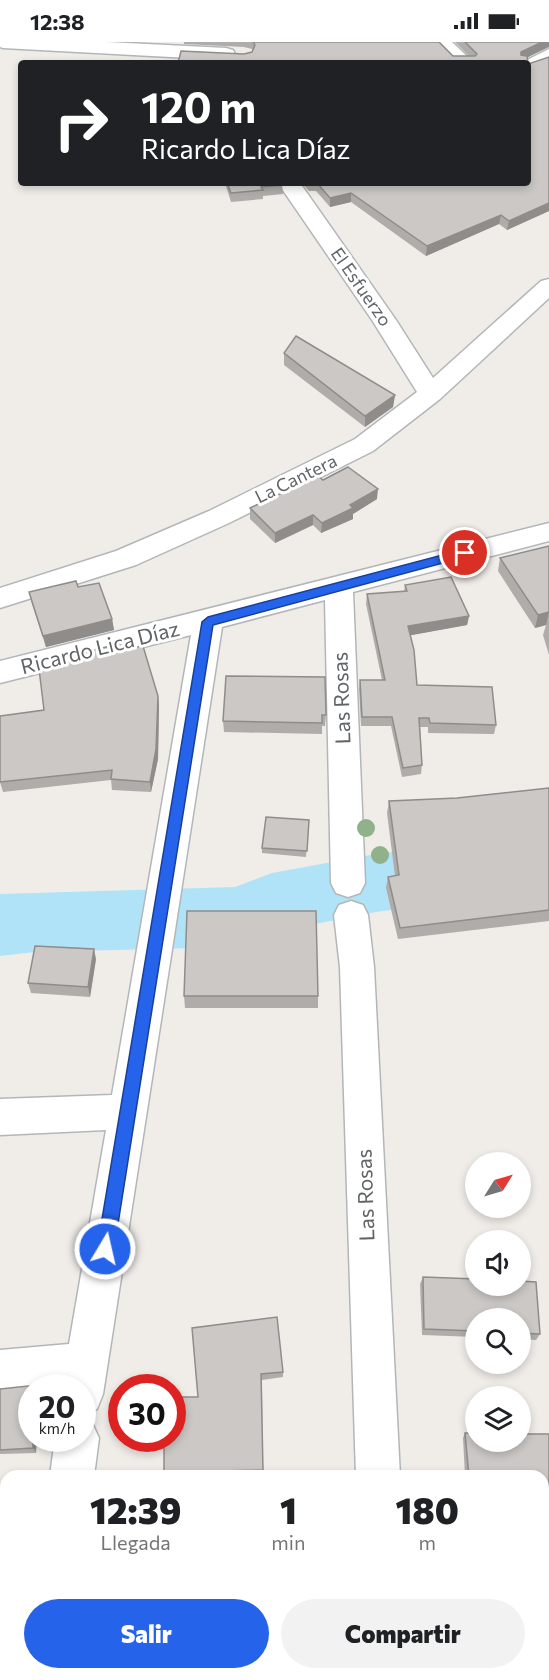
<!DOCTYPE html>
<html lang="es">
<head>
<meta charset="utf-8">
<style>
  :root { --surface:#fff; --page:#f2f2f2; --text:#202124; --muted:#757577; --accent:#2563eb }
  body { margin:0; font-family:Commissioner,sans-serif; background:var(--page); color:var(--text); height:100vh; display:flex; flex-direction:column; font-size:22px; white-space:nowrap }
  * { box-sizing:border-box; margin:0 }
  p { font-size:20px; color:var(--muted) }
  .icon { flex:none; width:33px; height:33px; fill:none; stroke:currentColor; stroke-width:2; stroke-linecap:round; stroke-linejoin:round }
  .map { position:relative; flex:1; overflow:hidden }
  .details { position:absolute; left:0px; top:1428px; width:549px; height:210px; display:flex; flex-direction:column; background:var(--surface); border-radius:18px 18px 0 0; box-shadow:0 3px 9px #0003 }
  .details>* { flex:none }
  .top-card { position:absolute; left:18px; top:18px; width:513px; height:126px; border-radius:6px; box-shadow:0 3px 9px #0003; background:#202124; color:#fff; overflow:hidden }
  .needle { width:39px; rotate:53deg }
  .buttons { position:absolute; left:465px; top:1110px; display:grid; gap:12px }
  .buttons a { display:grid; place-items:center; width:66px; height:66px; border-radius:50%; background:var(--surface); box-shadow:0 3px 9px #0003; font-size:30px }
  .speed { position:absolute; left:18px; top:1332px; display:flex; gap:12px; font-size:30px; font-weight:700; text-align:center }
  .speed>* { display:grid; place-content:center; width:78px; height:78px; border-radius:50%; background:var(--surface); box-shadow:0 3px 9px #0003; line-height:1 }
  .speed small { font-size:15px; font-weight:400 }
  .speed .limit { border:9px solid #d22; background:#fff; color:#111 }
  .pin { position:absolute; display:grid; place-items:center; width:51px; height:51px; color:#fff; margin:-26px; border:3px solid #fff; border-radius:50%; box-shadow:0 2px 6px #0007 }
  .me { position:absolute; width:66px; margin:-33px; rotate:9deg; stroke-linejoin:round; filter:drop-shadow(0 0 4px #0008) }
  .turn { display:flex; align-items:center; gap:21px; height:126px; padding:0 24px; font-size:27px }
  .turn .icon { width:78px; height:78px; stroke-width:2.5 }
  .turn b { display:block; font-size:42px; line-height:51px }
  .eta { display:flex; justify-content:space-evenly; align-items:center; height:102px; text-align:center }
  .eta b { font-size:36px; font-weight:800; line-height:42px }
  .primary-button { display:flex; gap:12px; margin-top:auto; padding:12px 24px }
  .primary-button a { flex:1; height:69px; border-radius:36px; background:var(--accent); color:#fff; font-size:24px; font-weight:800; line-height:69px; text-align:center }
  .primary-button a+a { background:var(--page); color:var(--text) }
  .status { display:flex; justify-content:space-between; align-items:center; height:42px; padding:0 30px; background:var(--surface); direction:ltr }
  .status svg { height:16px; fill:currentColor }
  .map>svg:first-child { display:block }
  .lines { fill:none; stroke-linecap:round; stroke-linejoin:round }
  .river { fill:#b1e3f8; fill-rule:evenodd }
  .street-casing { stroke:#b3b6b9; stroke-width:3 }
  .street { fill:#fff; fill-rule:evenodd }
  .tree { fill:#91b18a }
  .wall { fill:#afaca9 }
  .shaded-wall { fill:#8f8c8a }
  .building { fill:#ccc8c5; stroke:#8f8c8a; stroke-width:1.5 }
  .route { fill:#2563eb; stroke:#184099; stroke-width:1.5 }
  .labels { text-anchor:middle; stroke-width:6; stroke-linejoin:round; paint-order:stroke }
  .far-street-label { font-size:18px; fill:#606467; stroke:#fff }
  .street-label { font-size:21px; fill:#606467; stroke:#fff }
</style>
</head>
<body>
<div class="status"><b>12:38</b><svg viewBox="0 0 49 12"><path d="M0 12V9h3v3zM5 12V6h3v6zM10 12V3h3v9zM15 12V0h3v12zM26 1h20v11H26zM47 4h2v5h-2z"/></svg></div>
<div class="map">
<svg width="549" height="1638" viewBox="0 0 549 1638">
  <rect width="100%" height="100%" fill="#f0ede9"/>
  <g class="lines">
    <!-- river -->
    <path class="river" d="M 549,789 L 549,847 L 376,870 L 280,889 L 238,905 L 35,910 L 0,914 L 0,852 L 235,845 L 272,831 L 376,812 Z"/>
    <!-- street casing -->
    <g class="street-casing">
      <g id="street">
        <path d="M 0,0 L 107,0 L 226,6 L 233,8 L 235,12 L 233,16 L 226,18 L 3,6 L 0,5 Z"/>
        <path d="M 432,0 L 452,0 L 474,21 L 454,21 Z"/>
        <path d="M 549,7 L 549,21 L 528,30 L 528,21 L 521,21 Z"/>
        <path d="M 278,141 L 300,141 L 396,278 L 433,336 L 541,239 L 549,237 L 549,256 L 440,357 L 373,409 L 229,481 L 136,523 L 0,566 L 0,546 L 116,509 L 209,469 L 355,397 L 417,350 L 372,278 Z"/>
        <path d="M 549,481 L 549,499 L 353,550 L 365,841 L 360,851 L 348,855 L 336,851 L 331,841 L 325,558 L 222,585 L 103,1352 L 97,1367 L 82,1373 L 82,1346 L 32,1346 L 32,1347 L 0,1350 L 0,1308 L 69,1302 L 106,1088 L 0,1093 L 0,1057 L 112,1053 L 191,593 L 0,641 L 0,619 Z"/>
        <path d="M 351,859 L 363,863 L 368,873 L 374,925 L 400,1434 L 356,1434 L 340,925 L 334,873 L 339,863 Z"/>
        <path d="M 82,1377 L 92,1381 L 99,1396 L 94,1434 L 50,1434 L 55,1396 L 82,1396 Z"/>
        <path d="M 543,1533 L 549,1534 L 549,1580 L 543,1579 Z"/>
        <path d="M 21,1632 L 69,1632 L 68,1638 L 20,1638 Z"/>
        <path d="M 476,1632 L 524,1632 L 523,1638 L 475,1638 Z"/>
      </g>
    </g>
    <!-- street -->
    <use href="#street" class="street"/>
  </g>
  <!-- trees -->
  <g class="tree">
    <circle cx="366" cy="786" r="9"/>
    <circle cx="380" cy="813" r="9"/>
  </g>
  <!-- wall -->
  <g class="wall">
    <path d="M 184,0 L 439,0 L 453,14 L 469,14 L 455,0 L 549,0 L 527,16 L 244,12 L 252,10 L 252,7 L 244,5 L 184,2 Z"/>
    <path d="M 549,15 L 549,169 L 507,188 L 499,182 L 426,214 L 351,160 L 330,165 L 316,149 L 309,149 L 302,141 L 528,141 Z"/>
    <path d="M 225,141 L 282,141 L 283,152 L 263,154 L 263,157 L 231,160 Z"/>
    <path d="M 284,311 L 395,353 L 393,365 L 365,385 L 284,323 Z"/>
    <path d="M 323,438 L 377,457 L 353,472 L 353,477 L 321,491 L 313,483 L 275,501 L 250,477 L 250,466 Z"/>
    <path d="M 549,504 L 549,613 L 543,593 L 546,583 L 535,586 L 498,529 L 500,516 Z"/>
    <path d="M 405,543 L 469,574 L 467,583 L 410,593 L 417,643 L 496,683 L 494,692 L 428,691 L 428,685 L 420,685 L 422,723 L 421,732 L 402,735 L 391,684 L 361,684 L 359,647 L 360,638 L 382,638 L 366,562 L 367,552 L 404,550 Z"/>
    <path d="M 78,545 L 112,577 L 114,588 L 46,605 L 32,562 L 29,550 Z"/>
    <path d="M 124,607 L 158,654 L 159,665 L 158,717 L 151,750 L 112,748 L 111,738 L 3,750 L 0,740 L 44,668 L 52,625 L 51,619 Z"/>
    <path d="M 326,673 L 325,684 L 322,684 L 322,692 L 224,690 L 223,679 Z"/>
    <path d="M 549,746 L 549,879 L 398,897 L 386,846 L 388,835 L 395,834 L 387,771 L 389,759 L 457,756 Z"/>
    <path d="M 309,778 L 306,815 L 262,811 L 262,806 Z"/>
    <path d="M 96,917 L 90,955 L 31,951 L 28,941 Z"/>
    <path d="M 184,954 L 318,954 L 318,966 L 185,966 Z"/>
    <path d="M 423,1235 L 476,1237 L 476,1244 L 520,1244 L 520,1239 L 536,1240 L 540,1292 L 536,1298 L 520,1297 L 520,1276 L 476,1276 L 476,1295 L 422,1293 L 420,1242 Z"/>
    <path d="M 192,1286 L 283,1330 L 283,1335 L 262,1338 L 263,1432 L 166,1434 L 164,1430 L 198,1355 Z"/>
    <path d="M 0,1347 L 36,1411 L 0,1412 Z"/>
    <path d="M 465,1391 L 549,1392 L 549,1483 L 543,1483 L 543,1434 L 465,1434 L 463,1396 Z"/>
  </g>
  <!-- shaded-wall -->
  <g class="shaded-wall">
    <path d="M 542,0 L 549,0 L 549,5 L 520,19 L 521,10 Z"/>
    <path d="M 351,151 L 351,160 L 330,165 L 330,156 Z"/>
    <path d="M 549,161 L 549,169 L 507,188 L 509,179 Z"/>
    <path d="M 501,173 L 499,182 L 426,214 L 427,204 Z"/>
    <path d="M 395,353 L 393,365 L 365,385 L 365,374 Z"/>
    <path d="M 378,447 L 377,457 L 353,472 L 353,477 L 321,491 L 322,481 Z"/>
    <path d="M 313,473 L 313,483 L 275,501 L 275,491 Z"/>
    <path d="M 549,570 L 546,583 L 535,586 L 538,573 Z"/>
    <path d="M 469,574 L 467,583 L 407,594 L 408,584 Z"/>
    <path d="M 112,577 L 114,588 L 46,605 L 43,594 Z"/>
    <path d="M 158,654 L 159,665 L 158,717 L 151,750 L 150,740 Z"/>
    <path d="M 94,907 L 96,917 L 90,955 L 88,945 Z"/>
    <path d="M 33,1396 L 37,1396 L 36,1411 L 33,1406 Z"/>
  </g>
  <!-- building -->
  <g class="building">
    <path d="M 253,0 L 439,0 L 453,14 L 475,14 L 477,12 L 465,0 L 542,0 L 521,10 L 521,13 L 527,14 L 528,21 L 178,21 L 181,9 L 244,12 L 252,10 L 255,3 Z"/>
    <path d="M 549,15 L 549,161 L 509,179 L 501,173 L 427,204 L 351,151 L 330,156 L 317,141 L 528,141 L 528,22 Z"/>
    <path d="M 227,141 L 282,141 L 283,143 L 261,145 L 263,148 L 231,151 Z"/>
    <path d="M 296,294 L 395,353 L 365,374 L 284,311 Z"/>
    <path d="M 348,425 L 378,447 L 350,463 L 353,466 L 322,481 L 313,473 L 275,491 L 250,466 L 318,434 L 323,438 Z"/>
    <path d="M 549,504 L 549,570 L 538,573 L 500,516 Z"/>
    <path d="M 451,535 L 469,574 L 408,584 L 414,608 L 417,643 L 492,645 L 496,683 L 430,681 L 429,676 L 419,676 L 422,723 L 403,726 L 392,675 L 362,675 L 360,638 L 385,638 L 367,552 L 407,549 L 405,543 Z"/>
    <path d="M 76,539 L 78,545 L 99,541 L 112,577 L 43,594 L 29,550 Z"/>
    <path d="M 122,601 L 124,607 L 143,604 L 158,654 L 156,707 L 150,740 L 111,737 L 112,728 L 0,740 L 0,674 L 44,668 L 39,627 L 53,625 L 51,619 Z"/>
    <path d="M 226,634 L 325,635 L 326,673 L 322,673 L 322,681 L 223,679 Z"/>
    <path d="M 549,746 L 549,868 L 400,886 L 388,835 L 399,833 L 389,759 L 457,756 Z"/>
    <path d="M 266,775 L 309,778 L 307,809 L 262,806 Z"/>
    <path d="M 187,869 L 316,869 L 318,954 L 184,954 Z"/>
    <path d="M 35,904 L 94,907 L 88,945 L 28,941 Z"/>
    <path d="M 423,1235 L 476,1237 L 476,1244 L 520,1244 L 520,1239 L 536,1240 L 540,1292 L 520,1291 L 520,1276 L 476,1276 L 476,1289 L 424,1287 Z"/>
    <path d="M 277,1275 L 283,1330 L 261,1332 L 263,1428 L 164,1430 L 164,1396 L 172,1396 L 172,1355 L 198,1355 L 192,1286 Z"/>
    <path d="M 37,1343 L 36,1346 L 32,1346 L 32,1396 L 33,1396 L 33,1406 L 0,1408 L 0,1347 Z"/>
    <path d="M 465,1391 L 476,1391 L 476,1400 L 520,1400 L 520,1392 L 549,1392 L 549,1480 L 543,1480 L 543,1434 L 469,1434 Z"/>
    <path d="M 240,1632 L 315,1632 L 319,1638 L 235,1638 Z"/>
  </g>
  <!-- route -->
  <path class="route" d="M 465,507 L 469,509 L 469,514 L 213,583 L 114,1207 L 111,1213 L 105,1215 L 99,1213 L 97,1207 L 202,580 L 208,575 Z"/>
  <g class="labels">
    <!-- far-street labels -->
    <g class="far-street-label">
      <text transform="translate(361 245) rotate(55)" y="6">El Esfuerzo</text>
      <text transform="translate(296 437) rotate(-26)" y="6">La Cantera</text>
    </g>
    <!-- street labels -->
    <g class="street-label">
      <text transform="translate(100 606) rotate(-14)" y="7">Ricardo Lica Díaz</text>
      <text transform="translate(342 656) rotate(-92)" y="7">Las Rosas</text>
      <text transform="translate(366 1153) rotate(-92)" y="7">Las Rosas</text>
    </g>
  </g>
</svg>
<div class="buttons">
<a><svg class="needle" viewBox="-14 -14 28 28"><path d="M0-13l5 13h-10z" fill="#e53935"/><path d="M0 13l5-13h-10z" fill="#757577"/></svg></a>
<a><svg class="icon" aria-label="sound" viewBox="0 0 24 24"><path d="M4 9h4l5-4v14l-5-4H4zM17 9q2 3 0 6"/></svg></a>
<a><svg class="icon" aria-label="search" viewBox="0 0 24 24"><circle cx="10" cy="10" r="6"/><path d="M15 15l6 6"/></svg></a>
<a><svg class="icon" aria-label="layers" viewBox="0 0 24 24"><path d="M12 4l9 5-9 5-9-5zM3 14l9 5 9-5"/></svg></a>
</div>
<div class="speed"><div>20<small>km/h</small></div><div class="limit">30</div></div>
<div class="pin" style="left:465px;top:511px;background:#d93025"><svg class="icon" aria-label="arrive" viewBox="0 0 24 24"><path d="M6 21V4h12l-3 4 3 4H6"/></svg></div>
<svg class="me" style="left:105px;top:1207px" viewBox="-20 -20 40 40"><circle r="17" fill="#2563eb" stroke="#fff" stroke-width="3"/><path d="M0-11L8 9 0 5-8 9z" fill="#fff"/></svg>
<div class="top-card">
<div class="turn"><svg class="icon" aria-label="right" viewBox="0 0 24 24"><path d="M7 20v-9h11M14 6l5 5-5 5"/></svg><div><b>120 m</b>Ricardo Lica Díaz</div></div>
</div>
<section class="details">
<div class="eta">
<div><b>12:39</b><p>Llegada</p></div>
<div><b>1</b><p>min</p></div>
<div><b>180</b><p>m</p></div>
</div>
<div class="primary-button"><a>Salir</a><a>Compartir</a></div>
</section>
</div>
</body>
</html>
